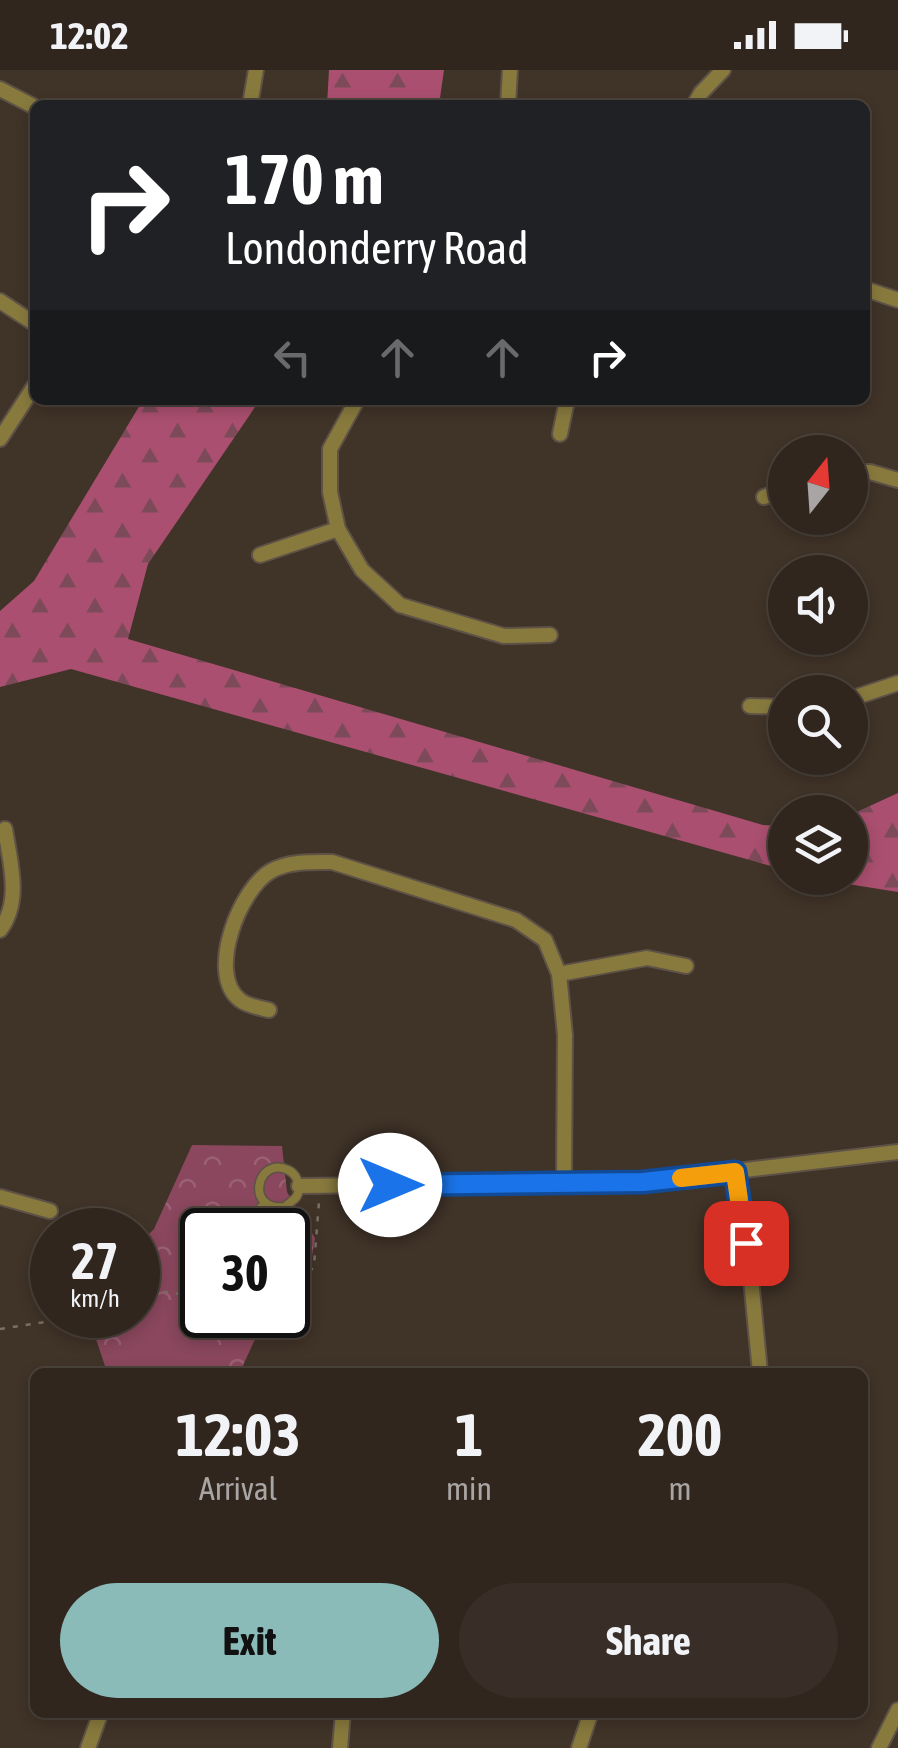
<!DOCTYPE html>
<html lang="en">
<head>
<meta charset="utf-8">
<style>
  :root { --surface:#30261e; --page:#382e27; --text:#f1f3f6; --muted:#a8a5a4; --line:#4b433c; --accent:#8bbbb9 }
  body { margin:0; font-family:"Asap Condensed",sans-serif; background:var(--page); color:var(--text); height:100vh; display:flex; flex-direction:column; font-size:38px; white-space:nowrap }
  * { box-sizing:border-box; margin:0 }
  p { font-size:32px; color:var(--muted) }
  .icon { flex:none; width:55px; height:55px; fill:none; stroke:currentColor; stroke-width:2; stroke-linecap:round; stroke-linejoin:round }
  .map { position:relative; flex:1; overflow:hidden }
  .panel { position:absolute; left:30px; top:1298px; width:838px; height:350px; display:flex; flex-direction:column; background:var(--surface); border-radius:15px; box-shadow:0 5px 15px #0003,0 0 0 2px var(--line) }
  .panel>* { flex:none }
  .banner { position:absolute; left:30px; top:30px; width:840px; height:305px; border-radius:15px; box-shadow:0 5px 15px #0003,0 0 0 2px var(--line); background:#202124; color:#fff; overflow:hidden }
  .needle { width:65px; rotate:17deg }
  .buttons { position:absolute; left:768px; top:365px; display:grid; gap:20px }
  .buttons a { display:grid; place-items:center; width:100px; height:100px; border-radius:50%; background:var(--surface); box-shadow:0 5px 15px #0003,0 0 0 2px var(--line); font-size:50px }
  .speed { position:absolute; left:30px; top:1138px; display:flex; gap:20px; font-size:50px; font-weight:700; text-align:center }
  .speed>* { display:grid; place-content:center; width:130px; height:130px; border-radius:50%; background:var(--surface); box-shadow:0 5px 15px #0003,0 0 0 2px var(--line); line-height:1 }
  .speed small { font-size:25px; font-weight:400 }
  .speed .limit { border:5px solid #111; border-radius:15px; background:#fff; color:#111 }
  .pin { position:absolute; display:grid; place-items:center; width:85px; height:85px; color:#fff; margin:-42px; border-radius:20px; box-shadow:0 5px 15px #0006 }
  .me { position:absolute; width:110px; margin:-55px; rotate:90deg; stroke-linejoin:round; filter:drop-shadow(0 0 8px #0008) }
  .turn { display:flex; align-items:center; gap:35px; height:210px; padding:0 30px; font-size:45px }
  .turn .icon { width:130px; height:130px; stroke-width:2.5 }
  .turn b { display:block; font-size:70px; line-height:85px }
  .lanes { display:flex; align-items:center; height:95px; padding:0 30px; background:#0003; justify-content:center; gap:50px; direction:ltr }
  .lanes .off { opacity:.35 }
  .eta { display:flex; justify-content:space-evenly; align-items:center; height:170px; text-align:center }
  .eta b { font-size:60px; font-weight:700; line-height:70px }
  .primary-button { display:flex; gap:20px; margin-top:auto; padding:20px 30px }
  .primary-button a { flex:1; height:115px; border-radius:60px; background:var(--accent); color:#111; font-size:40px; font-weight:700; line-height:115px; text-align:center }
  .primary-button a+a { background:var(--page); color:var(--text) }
  .status { display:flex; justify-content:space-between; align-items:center; height:70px; padding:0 50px; background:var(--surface); direction:ltr }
  .status svg { height:28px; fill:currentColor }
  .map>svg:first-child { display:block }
  .forest { fill:url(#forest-firs) }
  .park { fill:url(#park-crowns); fill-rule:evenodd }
  .garden { fill:#8a475d }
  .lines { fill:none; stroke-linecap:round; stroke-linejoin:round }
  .service-casing { stroke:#5e5247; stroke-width:11 }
  .minor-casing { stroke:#5e5247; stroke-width:18 }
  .path { stroke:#7a6f65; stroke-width:2.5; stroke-dasharray:5 8; stroke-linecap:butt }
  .service { stroke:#887a3d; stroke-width:8 }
  .minor { stroke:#887a3d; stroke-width:14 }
  .route-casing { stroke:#114b97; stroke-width:25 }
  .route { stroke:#1a73e8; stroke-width:18 }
  .slow { stroke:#f59e0b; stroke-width:18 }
</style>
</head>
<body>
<div class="status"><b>12:02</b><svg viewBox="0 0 49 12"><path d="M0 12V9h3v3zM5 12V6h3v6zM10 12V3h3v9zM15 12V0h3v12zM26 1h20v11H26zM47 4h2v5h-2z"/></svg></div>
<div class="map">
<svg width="898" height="1678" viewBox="0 0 898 1678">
  <defs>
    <pattern id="forest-firs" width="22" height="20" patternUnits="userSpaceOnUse" patternTransform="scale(2.5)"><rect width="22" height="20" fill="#aa4f6f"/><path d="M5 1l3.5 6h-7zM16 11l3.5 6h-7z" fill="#7d4a5a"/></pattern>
    <pattern id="park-crowns" width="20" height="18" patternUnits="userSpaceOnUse" patternTransform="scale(2.5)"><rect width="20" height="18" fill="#8a475d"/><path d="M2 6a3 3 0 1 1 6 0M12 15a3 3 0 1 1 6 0" fill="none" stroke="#9a6174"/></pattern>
  </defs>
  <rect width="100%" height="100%" fill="#403328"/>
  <!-- forest -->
  <g class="forest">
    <path d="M 329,0 L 444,0 L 439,35 L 327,35 Z"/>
    <path d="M 143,330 L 260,330 L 148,494 L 128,569 L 763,755 L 785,756 L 785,800 L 71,599 L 0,617 L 0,541 L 34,511 Z"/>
    <path d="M 898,723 L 898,822 L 810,808 L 850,808 L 850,745 Z"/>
  </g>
  <!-- park -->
  <path class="park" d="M 192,1075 L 282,1076 L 287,1122 L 315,1168 L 306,1223 L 281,1255 L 256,1267 L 240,1302 L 107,1302 L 88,1245 L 138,1245 L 138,1175 L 154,1159 ZM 202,1160 L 288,1160 L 288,1245 L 202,1245 Z"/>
  <!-- garden -->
  <path class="garden" d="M 141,1224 L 202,1238 L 202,1245 L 219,1245 L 205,1302 L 138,1302 L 124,1299 Z"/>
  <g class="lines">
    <!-- service casing -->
    <g class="service-casing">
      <g id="service">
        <path d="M 266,1133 L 260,1138 L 279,1160"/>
        <path d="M 280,1160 C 281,1154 282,1142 285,1137 C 291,1130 298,1130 299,1119 C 299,1111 295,1103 288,1100 C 257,1085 244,1142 285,1137"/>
      </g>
    </g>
    <!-- minor casing -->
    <g class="minor-casing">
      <g id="minor">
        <path d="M 0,19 L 35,37"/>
        <path d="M 250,35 L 256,0"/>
        <path d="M 508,35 L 510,0"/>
        <path d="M 694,35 L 701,23 L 723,0"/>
        <path d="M 865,219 L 898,230"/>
        <path d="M 0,231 L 35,254"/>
        <path d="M 357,330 L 330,379 L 330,422 L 338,459 L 362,500 L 400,535 L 504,566 L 550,565"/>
        <path d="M 560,364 L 566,335 L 569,330"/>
        <path d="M 0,369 L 35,315"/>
        <path d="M 850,403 L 870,402 L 898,410"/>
        <path d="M 764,427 L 785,419"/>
        <path d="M 260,485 L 338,459"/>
        <path d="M 850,629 L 898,613"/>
        <path d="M 750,636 L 785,637"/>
        <path d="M 0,860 C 22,831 10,792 5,759"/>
        <path d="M 559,904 L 647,888 L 686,896"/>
        <path d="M 269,940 C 261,938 247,936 240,930 C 206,904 240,818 271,801 C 289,791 312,792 332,792 L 516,850 L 545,870 L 559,904 L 565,965 L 564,1113"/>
        <path d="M 735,1102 L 751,1209 L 760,1302"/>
        <path d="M 299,1116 L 643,1112 L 898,1082"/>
        <path d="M 0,1127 L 50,1141"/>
        <path d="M 88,1678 L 101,1642"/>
        <path d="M 340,1678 L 343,1642"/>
        <path d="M 579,1678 L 591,1642"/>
        <path d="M 879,1678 L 898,1640"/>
      </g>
    </g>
    <!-- path -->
    <g class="path">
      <path d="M 138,1223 L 149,1219 L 202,1228"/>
      <path d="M 288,1232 L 294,1231 L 314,1195 L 319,1132"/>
      <path d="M 0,1259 L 52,1251 L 72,1245"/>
    </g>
    <!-- service -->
    <use href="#service" class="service"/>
    <!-- minor -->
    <use href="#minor" class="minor"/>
  </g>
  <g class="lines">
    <!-- route casing -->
    <g class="route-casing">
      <path id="route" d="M 390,1115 L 643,1112 L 735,1102 L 746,1173"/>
    </g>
    <!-- route -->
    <use href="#route" class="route"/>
    <!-- slow -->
    <path class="slow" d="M 681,1108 L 735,1102 L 739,1130"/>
  </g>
</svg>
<div class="buttons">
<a><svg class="needle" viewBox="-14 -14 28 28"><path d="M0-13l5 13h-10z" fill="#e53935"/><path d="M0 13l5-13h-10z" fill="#a8a5a4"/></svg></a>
<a><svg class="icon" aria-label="sound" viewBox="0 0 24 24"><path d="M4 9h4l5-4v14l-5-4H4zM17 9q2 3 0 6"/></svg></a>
<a><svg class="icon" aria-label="search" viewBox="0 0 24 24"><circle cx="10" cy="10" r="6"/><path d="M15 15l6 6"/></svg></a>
<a><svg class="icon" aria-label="layers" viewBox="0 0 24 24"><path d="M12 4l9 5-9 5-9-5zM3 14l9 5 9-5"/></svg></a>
</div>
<div class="speed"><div>27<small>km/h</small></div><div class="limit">30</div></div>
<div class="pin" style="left:746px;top:1173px;background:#d93025"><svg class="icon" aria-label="arrive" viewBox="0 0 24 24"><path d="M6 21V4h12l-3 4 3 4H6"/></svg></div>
<svg class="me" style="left:390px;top:1115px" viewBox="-20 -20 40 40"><circle r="19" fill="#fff"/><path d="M0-13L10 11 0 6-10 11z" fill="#1a73e8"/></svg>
<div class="banner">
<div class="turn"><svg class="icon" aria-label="right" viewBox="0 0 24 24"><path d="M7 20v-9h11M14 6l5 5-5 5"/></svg><div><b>170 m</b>Londonderry Road</div></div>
<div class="lanes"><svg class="icon off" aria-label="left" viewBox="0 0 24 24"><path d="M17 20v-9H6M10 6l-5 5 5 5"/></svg><svg class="icon off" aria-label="ahead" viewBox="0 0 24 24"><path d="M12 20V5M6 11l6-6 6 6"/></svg><svg class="icon off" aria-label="ahead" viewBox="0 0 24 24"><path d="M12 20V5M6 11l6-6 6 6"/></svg><svg class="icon" aria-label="right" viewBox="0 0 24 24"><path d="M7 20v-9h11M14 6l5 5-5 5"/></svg></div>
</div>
<section class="panel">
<div class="eta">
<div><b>12:03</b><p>Arrival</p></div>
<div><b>1</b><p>min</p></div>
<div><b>200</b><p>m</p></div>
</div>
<div class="primary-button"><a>Exit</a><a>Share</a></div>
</section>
</div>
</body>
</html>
